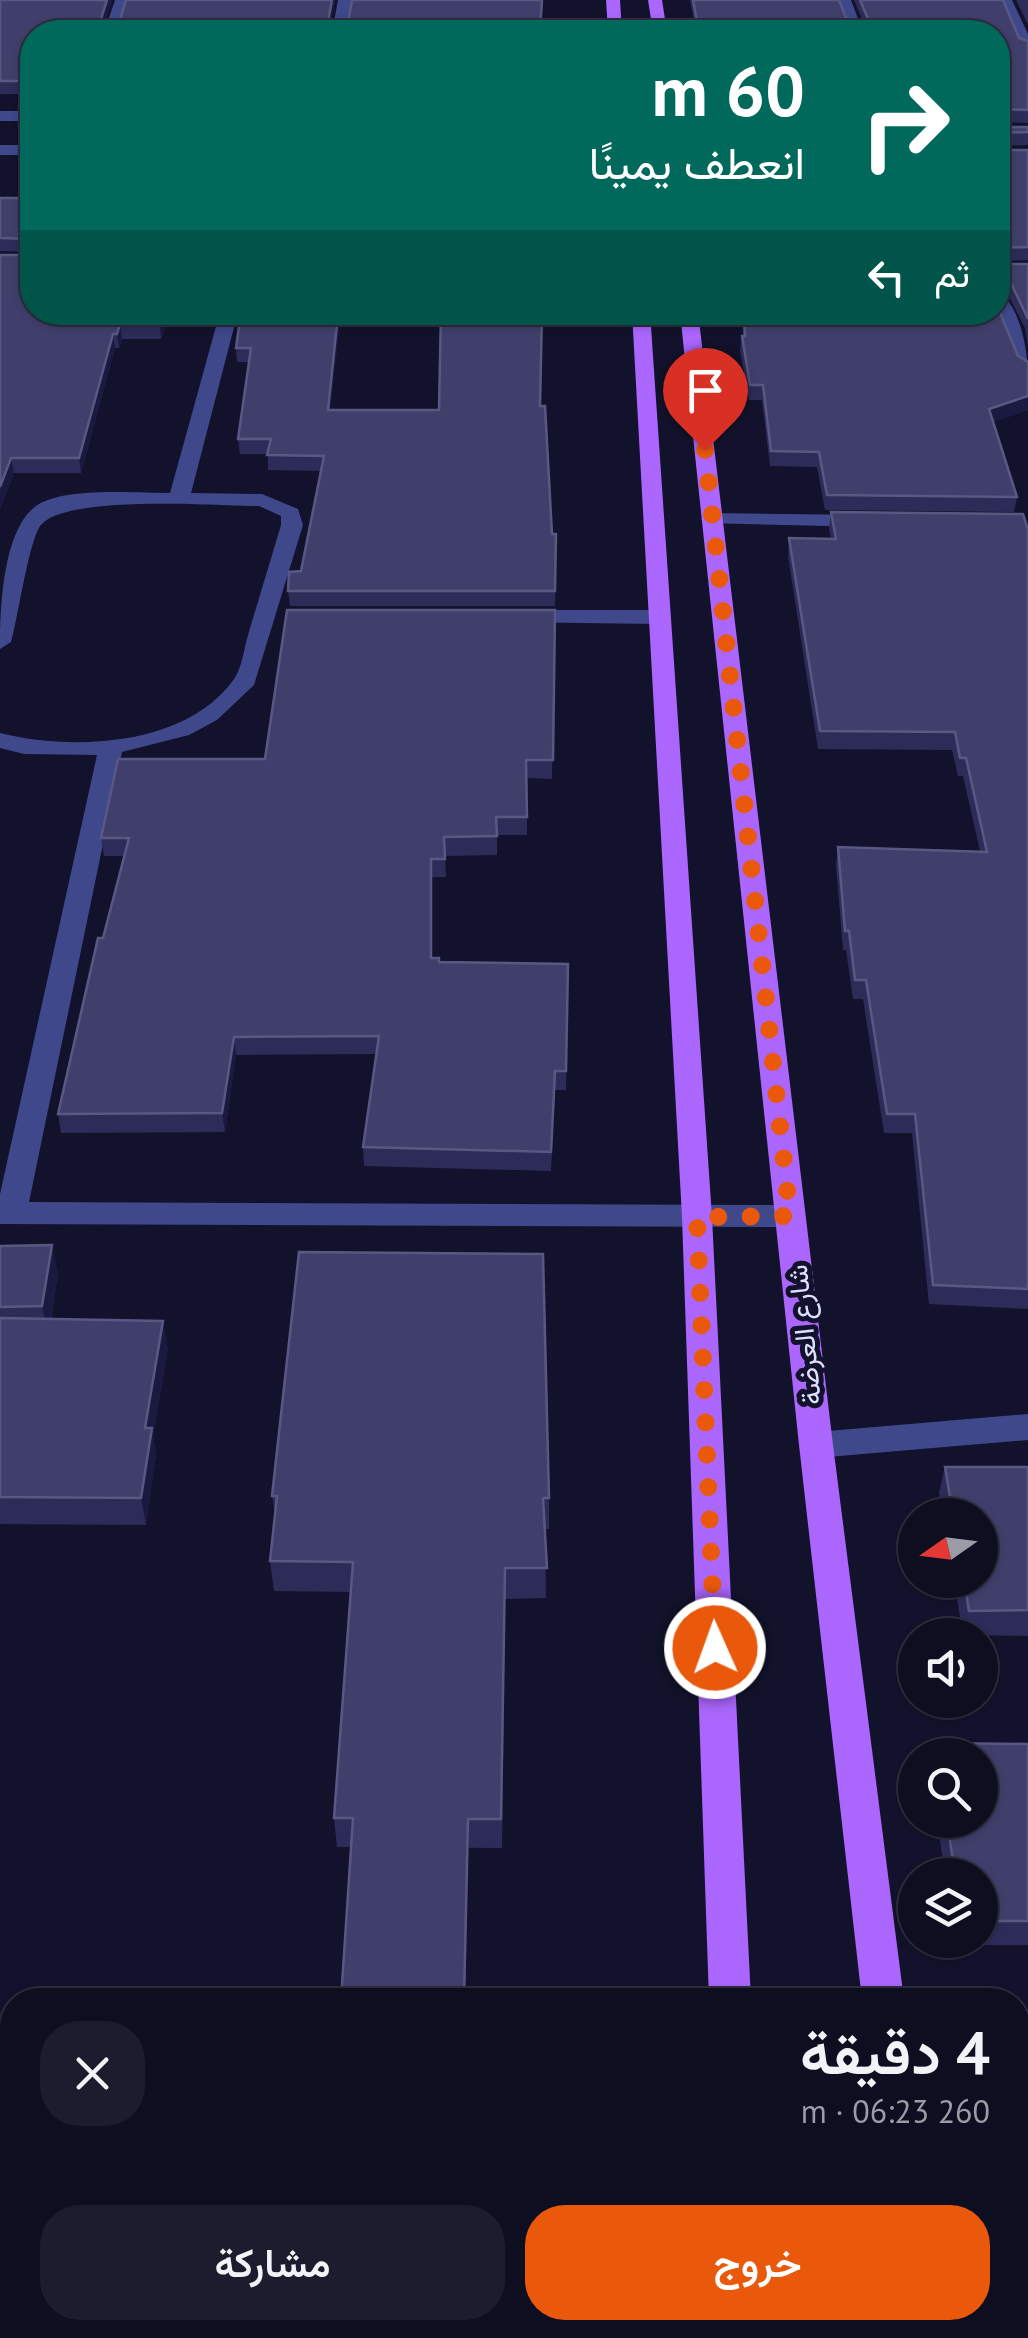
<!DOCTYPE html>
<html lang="ar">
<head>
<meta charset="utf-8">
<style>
  :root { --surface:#0e0e21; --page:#1c1c2e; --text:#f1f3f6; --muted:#9b9ca5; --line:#2e2e3f; --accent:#ea580c }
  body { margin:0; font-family:"PT Sans",Vazirmatn,sans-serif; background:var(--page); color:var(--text); direction:rtl; height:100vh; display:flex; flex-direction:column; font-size:38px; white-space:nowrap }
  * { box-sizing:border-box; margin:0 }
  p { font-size:32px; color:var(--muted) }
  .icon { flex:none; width:55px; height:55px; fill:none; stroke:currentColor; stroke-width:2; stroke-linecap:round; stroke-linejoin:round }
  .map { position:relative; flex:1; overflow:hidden; direction:ltr }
  .sheet { position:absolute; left:0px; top:1988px; width:1030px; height:352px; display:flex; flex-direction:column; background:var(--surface); border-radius:40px 40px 0 0; box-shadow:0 2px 8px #0004,0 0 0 2px var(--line); direction:rtl }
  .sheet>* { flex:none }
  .hud { position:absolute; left:20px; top:20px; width:990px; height:305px; border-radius:40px; box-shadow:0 2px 8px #0004,0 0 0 2px var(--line); direction:rtl; background:#00695c; color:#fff; overflow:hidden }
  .needle { width:65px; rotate:256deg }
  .fabs { position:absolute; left:898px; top:1498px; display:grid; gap:20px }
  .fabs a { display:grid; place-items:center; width:100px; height:100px; border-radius:50%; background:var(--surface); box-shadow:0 2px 8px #0004,0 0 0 2px var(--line); font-size:50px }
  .pin { position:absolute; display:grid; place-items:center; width:85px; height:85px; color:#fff; margin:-102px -42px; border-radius:50% 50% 50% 0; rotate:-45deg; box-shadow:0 0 10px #0007 }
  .pin .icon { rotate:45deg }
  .me { position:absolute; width:110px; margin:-55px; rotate:358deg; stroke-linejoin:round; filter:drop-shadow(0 0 8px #0008) }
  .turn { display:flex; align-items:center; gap:35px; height:210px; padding:0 40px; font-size:45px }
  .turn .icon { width:130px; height:130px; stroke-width:2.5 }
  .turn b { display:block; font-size:70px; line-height:85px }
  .then { display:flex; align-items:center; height:95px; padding:0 40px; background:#0003; gap:20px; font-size:38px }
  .round { display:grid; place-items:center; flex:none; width:105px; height:105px; border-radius:40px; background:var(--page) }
  .summary { display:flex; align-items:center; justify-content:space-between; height:170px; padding:0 40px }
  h1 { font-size:60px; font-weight:600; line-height:75px }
  .primary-button { display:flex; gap:20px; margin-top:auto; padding:20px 40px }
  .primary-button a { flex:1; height:115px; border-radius:40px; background:var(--accent); color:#fff; font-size:40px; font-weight:600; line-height:115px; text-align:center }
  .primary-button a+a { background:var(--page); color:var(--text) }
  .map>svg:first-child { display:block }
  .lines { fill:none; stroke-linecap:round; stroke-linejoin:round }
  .minor { fill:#3e488b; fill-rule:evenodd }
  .major { fill:#ab66fd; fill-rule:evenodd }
  .wall { fill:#2d2c59 }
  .shaded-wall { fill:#1a1940 }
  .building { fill:#403f6b; stroke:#595882; stroke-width:2.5 }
  .route { stroke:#ea580c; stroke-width:18; stroke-dasharray:0 32.4 }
  .labels { text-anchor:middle; stroke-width:10; stroke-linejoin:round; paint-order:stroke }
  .street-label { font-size:28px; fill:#dedfff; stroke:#12122c }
</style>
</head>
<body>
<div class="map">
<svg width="1028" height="2338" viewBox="0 0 1028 2338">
  <rect width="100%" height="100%" fill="#12122c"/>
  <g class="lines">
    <!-- minor -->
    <g class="minor">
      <path d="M 115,0 L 129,0 L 118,32 L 104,32 Z"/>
      <path d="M 338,0 L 352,0 L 346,32 L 332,32 Z"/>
      <path d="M 837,0 L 851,0 L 863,32 L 849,32 Z"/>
      <path d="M 998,0 L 1012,0 L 1028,34 L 1028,53 L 1021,49 Z"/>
      <rect x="0" y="111" width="32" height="10"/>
      <rect x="0" y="145" width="32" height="10"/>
      <path d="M 998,294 C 1020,302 1028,353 1028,375 L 1019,369 L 995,312 Z"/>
      <path d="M 220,312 L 238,312 L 191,493 L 262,494 L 298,509 L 303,525 L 254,685 L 217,720 L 189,735 L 122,752 L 29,1202 L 790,1205 L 801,1208 L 805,1216 L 801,1224 L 790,1227 L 0,1224 L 0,1194 L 97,755 L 24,754 L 0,748 L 0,733 C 72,751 186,747 234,679 C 242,668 244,648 248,635 C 259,598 270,562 281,525 L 281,516 L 259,506 C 218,506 58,493 39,528 C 28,547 18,617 11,642 L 0,649 C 0,611 2,526 39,504 C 68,487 137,493 170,493 Z"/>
      <path d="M 712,513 L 870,515 L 881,521 L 870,527 L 705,523 L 701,519 Z"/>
      <path d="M 513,610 L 659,610 L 670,617 L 659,624 L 505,622 L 502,617 Z"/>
      <path d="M 1028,1414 L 1028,1440 L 816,1458 L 804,1454 L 799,1445 L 804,1436 L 816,1432 Z"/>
    </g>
    <!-- major -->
    <g class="major">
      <path d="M 606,0 L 620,0 L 622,32 L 608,32 Z"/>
      <path d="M 648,0 L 662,0 L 667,32 L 653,32 Z"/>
      <path d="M 632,312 L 650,312 L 712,1217 L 751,2000 L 709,2000 L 682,1217 Z"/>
      <path d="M 680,312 L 698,312 L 833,1445 L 904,2000 L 862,2000 L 799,1445 Z"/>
      <path d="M 721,2328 L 767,2328 L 768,2338 L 722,2338 Z"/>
      <path d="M 900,2328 L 946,2328 L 947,2338 L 901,2338 Z"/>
    </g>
  </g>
  <!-- wall -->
  <g class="wall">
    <path d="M 0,0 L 112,0 L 105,22 L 119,23 L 335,0 L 331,22 L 540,32 L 32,32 L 32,94 L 0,94 Z"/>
    <path d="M 690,0 L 839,0 L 848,23 L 864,24 L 854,0 L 1003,0 L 1019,38 L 1028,41 L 1028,123 L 998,122 L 998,124 L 998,32 L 696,32 Z"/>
    <path d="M 1016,0 L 1028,0 L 1028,25 Z"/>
    <path d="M 998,124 L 1000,127 L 1028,127 L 1028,145 L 998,146 Z"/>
    <path d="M 998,147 L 1000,150 L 1028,150 L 1028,260 L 998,261 Z"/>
    <path d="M 0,198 L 32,198 L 32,252 L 0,251 Z"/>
    <path d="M 0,255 L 32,312 L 171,312 L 161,339 L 122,339 L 119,348 L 115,348 L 81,473 L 14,473 L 0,509 Z"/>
    <path d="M 998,261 L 1000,264 L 1028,264 L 1028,346 L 1025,328 L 1009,297 L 998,292 Z"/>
    <path d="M 241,312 L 331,312 L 331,315 L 339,329 L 330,410 L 439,410 L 540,406 L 552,534 L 556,534 L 555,606 L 290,606 L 288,591 L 301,571 L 321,471 L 268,470 L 268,454 L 240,454 L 238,439 L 249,362 L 237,362 L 236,348 Z"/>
    <path d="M 742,312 L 998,312 L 1018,356 L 1028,362 L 1028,410 L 993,422 L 1017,497 L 1014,512 L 825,510 L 817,467 L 770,466 L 762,400 L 749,400 L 740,350 L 742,336 L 743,336 Z"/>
    <path d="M 831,512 L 1028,530 L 1028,1309 L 929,1304 L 912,1133 L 884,1133 L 863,999 L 853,999 L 846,950 L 843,950 L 836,865 L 838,847 L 980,851 L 963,776 L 958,776 L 952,750 L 818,749 L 788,556 L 789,538 L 831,539 L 829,529 Z"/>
    <path d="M 555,610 L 552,779 L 527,778 L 527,835 L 497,835 L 497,855 L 445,856 L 446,877 L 432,877 L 432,958 L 440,962 L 568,964 L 566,1090 L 555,1090 L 551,1171 L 364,1166 L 363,1147 L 376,1054 L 236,1055 L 225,1132 L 61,1133 L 58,1114 L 124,856 L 104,856 L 101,838 L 265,759 Z"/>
    <path d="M 0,1246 L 58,1273 L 51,1319 L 168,1348 L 153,1436 L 156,1455 L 146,1525 L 0,1524 Z"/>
    <path d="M 945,1467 L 1028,1467 L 1028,1636 L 963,1635 L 954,1580 L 980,1580 L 980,1515 L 943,1515 L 939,1493 Z"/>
    <path d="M 272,1496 L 549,1498 L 549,1529 L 545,1529 L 546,1598 L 505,1599 L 502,1848 L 337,1847 L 334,1818 L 351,1592 L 274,1591 L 270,1561 L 275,1515 Z"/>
    <path d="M 936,1743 L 1028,1744 L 1028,1945 L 956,1945 L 955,1940 L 980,1940 L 980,1875 L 945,1875 L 937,1820 L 980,1820 L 980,1755 L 933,1755 Z"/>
    <path d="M 1025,2093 L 1028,2093 L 1028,2200 L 1018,2122 L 1018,2112 Z"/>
  </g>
  <!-- shaded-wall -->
  <g class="shaded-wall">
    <path d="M 107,0 L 112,0 L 101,32 L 100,22 Z"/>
    <path d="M 332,0 L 335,0 L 329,32 L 328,22 Z"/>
    <path d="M 164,312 L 171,312 L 161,339 L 160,325 Z"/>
    <path d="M 338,315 L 339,329 L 329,425 L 328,410 Z"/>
    <path d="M 120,324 L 122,339 L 119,348 L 117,334 Z"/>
    <path d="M 113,334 L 115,348 L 81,473 L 79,458 Z"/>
    <path d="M 1028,396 L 1028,410 L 987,424 L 989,409 Z"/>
    <path d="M 11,458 L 14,473 L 0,509 L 0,487 Z"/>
    <path d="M 234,1037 L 236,1055 L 225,1132 L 222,1113 Z"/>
    <path d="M 52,1245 L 58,1273 L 48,1334 L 42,1306 Z"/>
    <path d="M 163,1321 L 168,1348 L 153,1436 L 156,1455 L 146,1525 L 141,1498 L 145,1428 Z"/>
    <path d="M 468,1819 L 469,1848 L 465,2000 L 464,2000 Z"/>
  </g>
  <!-- building -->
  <g class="building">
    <path d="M 0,0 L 107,0 L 100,22 L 119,23 L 126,0 L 332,0 L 328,22 L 348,23 L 352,0 L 542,0 L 540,32 L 32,32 L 32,81 L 0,81 Z"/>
    <path d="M 693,0 L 839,0 L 848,23 L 864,24 L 868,19 L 860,0 L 1003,0 L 1019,38 L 1028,41 L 1028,110 L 1000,109 L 998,118 L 998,32 L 699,32 Z"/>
    <path d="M 998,124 L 1000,127 L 1028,127 L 1028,132 L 998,133 Z"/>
    <path d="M 998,147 L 1000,150 L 1028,150 L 1028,247 L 998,248 Z"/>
    <path d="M 0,198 L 32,198 L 32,239 L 0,238 Z"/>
    <path d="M 32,252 L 32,312 L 164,312 L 160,325 L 120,324 L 117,334 L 113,334 L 79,458 L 11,458 L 0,487 L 0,255 L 30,255 Z"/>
    <path d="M 998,261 L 1000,264 L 1028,264 L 1028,319 L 1011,283 L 998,278 Z"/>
    <path d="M 998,308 L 1018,356 L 1028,362 L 1028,396 L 989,409 L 1017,497 L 827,495 L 819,452 L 771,451 L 763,385 L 750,385 L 742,336 L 745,336 L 744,312 L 998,312 Z"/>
    <path d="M 241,312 L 328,312 L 328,315 L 338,315 L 328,410 L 439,410 L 441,312 L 542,312 L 540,406 L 545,406 L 552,534 L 556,534 L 555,591 L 288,591 L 289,572 L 301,571 L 324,456 L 267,455 L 271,439 L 238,439 L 251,348 L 236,348 Z"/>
    <path d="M 831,512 L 1023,514 L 1028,530 L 1028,1289 L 933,1285 L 915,1114 L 887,1114 L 866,980 L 855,980 L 849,931 L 845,931 L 838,847 L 987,852 L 966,758 L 960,758 L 955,732 L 820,731 L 789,538 L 836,539 Z"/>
    <path d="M 287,610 L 555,610 L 553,760 L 526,760 L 527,817 L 496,817 L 497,836 L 444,837 L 445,859 L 431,859 L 431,958 L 439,958 L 439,962 L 568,964 L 566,1071 L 555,1071 L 551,1152 L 363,1147 L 379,1036 L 234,1037 L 222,1113 L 58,1114 L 98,938 L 103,938 L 129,838 L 101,838 L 118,759 L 265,759 Z"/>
    <path d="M 52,1245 L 42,1306 L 0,1307 L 0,1246 Z"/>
    <path d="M 299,1252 L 543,1254 L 549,1498 L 543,1498 L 547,1568 L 505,1568 L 501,1819 L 468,1819 L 464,2000 L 341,2000 L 353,1818 L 334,1818 L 353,1562 L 270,1561 L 277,1496 L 272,1496 Z"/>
    <path d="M 0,1318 L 163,1321 L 145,1428 L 152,1428 L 141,1498 L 0,1497 Z"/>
    <path d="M 945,1467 L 1028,1467 L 1028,1610 L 969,1611 L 964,1580 L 980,1580 L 980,1515 L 953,1515 Z"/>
    <path d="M 936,1743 L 1028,1744 L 1028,1921 L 980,1921 L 980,1875 L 955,1875 L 947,1820 L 980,1820 L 980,1755 L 937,1755 Z"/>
    <path d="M 1025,2093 L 1028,2093 L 1028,2117 Z"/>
  </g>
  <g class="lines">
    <!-- route -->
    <path class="route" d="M 705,450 L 790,1216 L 697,1217 L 715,1648"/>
  </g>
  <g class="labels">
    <!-- street labels -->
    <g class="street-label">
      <text transform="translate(804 1335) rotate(-96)" y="10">شارع العرضة</text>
    </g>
  </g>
</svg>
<div class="fabs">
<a><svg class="needle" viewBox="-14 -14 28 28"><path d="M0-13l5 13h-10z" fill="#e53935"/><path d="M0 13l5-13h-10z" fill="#9b9ca5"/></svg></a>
<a><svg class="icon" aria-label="sound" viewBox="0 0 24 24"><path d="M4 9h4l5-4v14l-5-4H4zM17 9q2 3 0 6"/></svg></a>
<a><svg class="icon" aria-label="search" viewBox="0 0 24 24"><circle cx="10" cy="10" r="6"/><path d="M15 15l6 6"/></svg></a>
<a><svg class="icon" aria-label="layers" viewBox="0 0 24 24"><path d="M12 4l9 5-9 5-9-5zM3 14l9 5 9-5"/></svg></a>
</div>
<div class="pin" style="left:705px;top:450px;background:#d93025"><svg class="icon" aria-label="arrive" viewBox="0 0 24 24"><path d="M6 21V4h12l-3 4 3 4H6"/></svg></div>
<svg class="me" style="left:715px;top:1648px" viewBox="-20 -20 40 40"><circle r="17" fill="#ea580c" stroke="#fff" stroke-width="3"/><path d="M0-11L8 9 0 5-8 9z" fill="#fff"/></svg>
<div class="hud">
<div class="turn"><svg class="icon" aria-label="right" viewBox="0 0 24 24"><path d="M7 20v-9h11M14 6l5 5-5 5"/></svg><div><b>60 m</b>انعطف يمينًا</div></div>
<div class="then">ثم<svg class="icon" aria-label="left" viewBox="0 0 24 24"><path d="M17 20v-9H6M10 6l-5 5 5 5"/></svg></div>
</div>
<section class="sheet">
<div class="summary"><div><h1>4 دقيقة</h1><p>260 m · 06:23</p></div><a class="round"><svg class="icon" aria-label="close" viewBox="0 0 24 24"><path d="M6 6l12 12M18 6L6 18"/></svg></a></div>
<div class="primary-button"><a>خروج</a><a>مشاركة</a></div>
</section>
</div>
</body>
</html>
